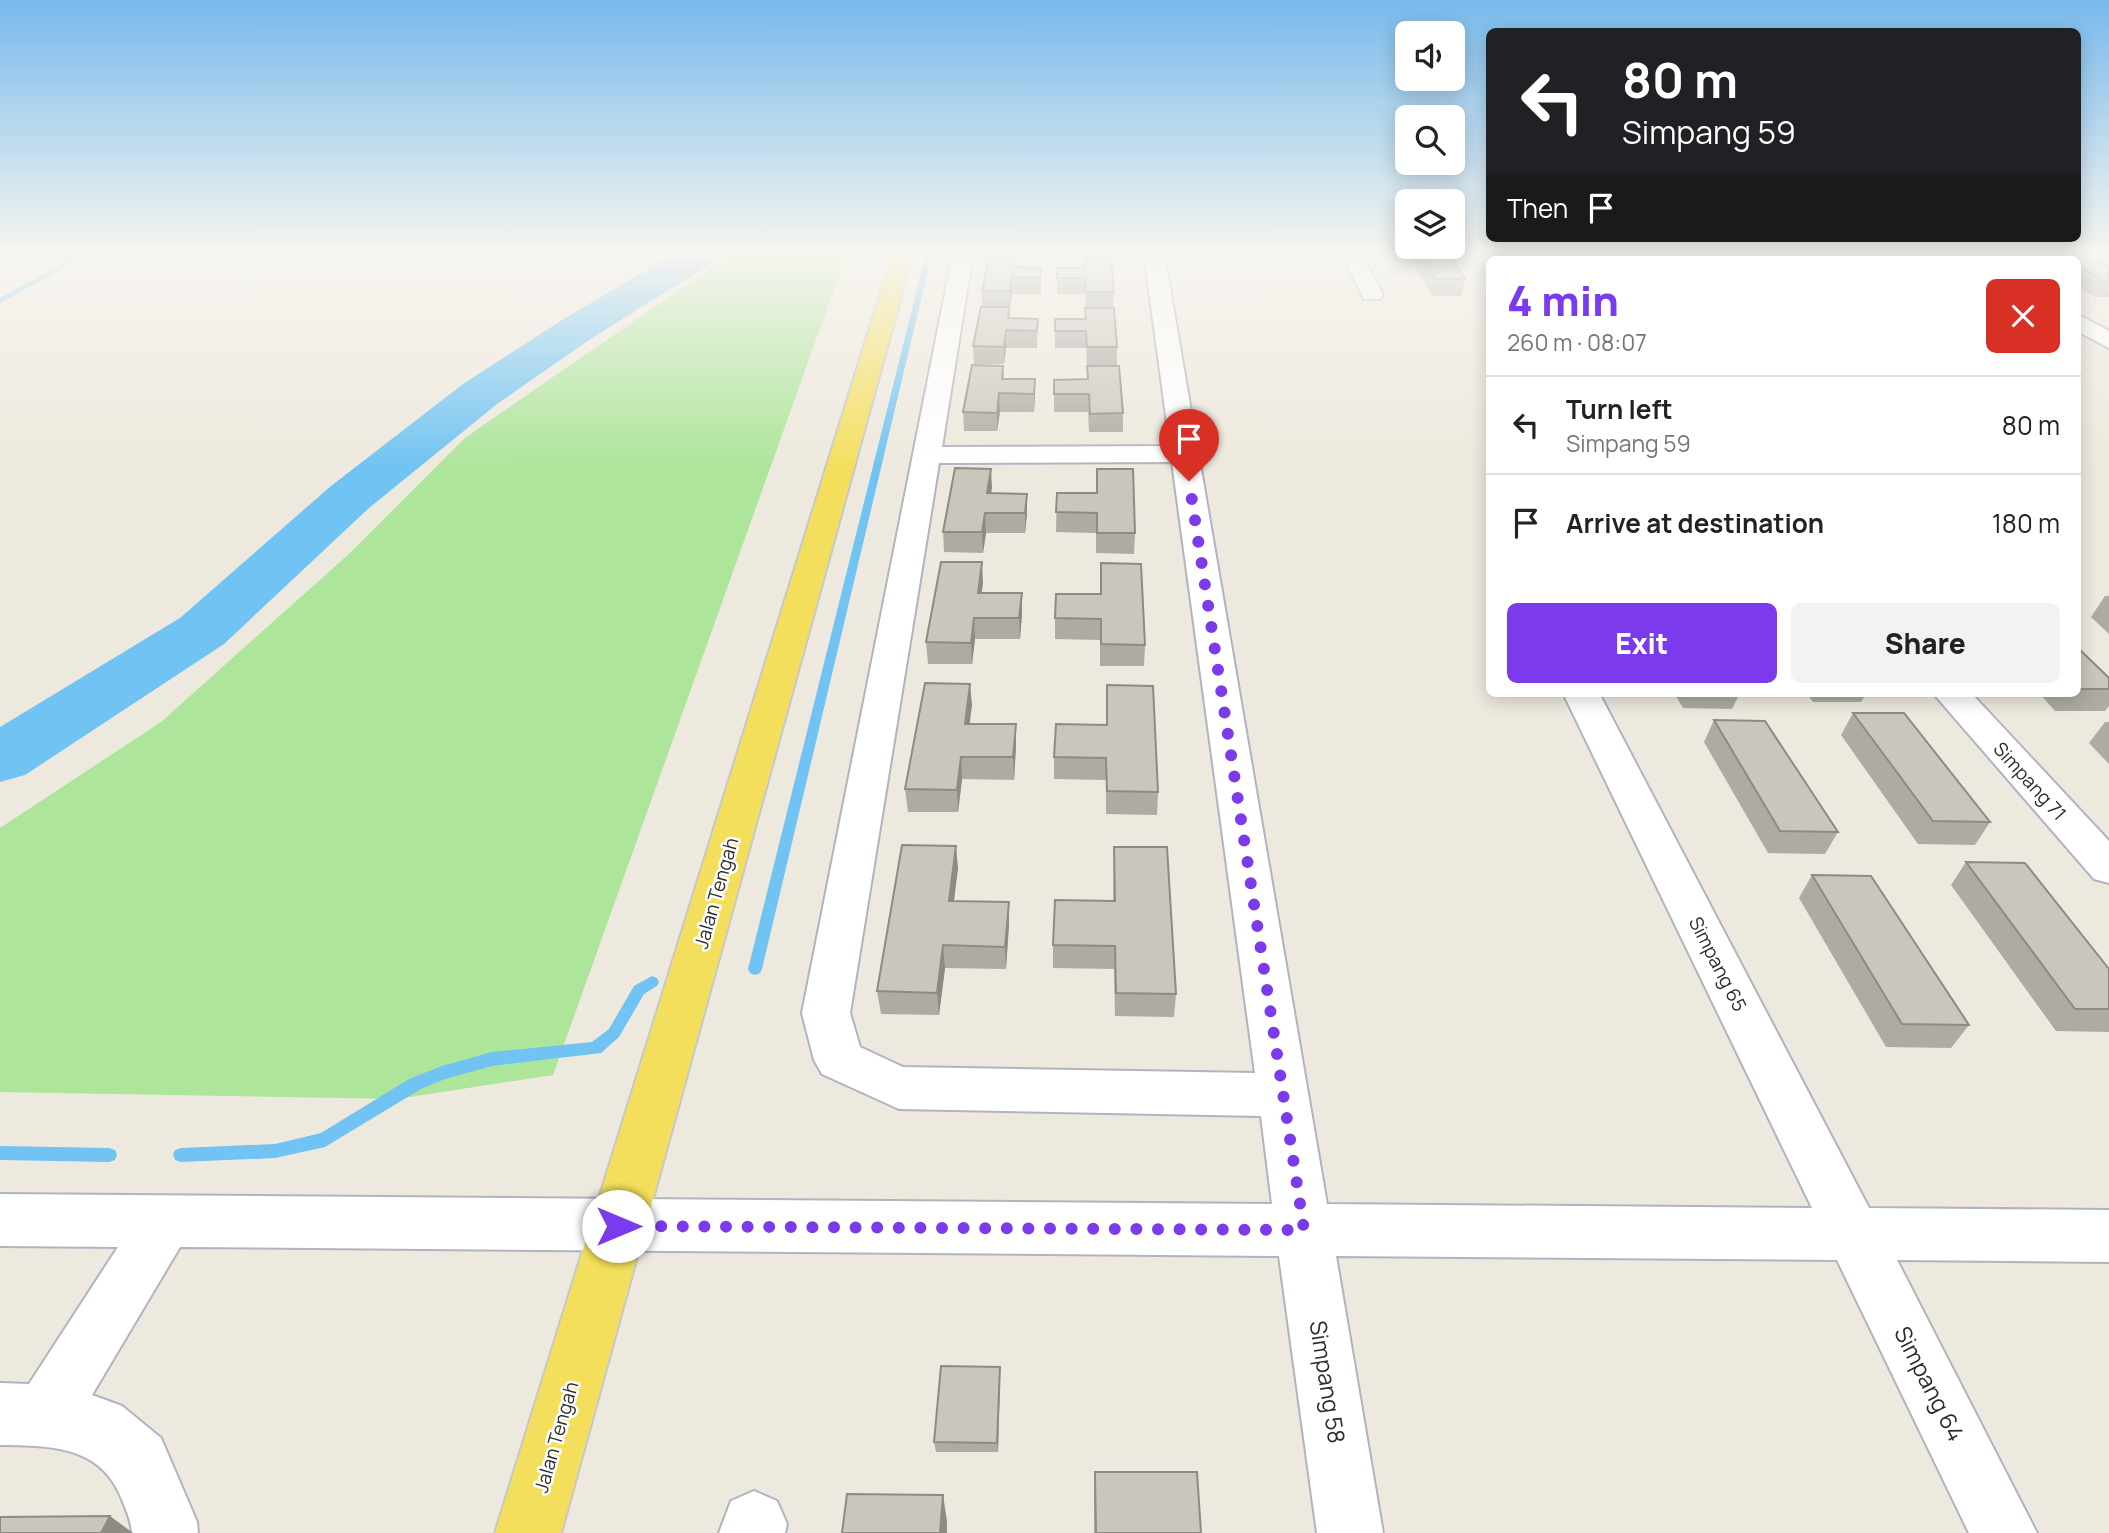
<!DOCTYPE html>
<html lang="en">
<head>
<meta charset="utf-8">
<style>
  :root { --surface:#fff; --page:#f2f2f2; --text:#222; --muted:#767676; --line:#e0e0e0; --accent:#7c3aed }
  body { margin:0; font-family:Manrope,sans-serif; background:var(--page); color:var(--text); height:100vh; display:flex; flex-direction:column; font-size:26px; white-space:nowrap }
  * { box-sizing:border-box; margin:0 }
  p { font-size:23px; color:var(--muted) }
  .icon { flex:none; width:38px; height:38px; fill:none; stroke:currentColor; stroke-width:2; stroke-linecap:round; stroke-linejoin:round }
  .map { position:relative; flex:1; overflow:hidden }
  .drawer { position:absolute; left:1486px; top:256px; width:595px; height:441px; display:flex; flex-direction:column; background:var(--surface); border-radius:10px; box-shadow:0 4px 18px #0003 }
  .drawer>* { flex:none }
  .guide { position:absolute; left:1486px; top:28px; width:595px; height:214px; border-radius:10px; box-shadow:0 4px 18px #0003; background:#202124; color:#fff; overflow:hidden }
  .fabs { position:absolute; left:1395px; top:21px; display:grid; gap:14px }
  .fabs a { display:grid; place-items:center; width:70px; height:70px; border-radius:10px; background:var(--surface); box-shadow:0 4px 18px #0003; font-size:35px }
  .pin { position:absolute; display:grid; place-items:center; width:60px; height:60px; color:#fff; margin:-72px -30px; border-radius:50% 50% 50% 0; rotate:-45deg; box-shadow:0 0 7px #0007 }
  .pin .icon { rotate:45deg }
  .me { position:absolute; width:77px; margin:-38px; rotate:90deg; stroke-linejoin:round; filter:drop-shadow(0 0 5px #0008) }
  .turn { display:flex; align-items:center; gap:24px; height:147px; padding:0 21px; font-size:32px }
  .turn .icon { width:91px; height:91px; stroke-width:2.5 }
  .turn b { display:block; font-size:49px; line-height:60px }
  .then { display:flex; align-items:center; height:66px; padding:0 21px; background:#0003; gap:14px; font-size:26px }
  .round { display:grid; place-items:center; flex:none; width:74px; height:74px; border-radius:10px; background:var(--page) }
  .headline { display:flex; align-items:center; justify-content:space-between; height:119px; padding:0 21px }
  h1 { font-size:42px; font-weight:800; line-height:52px; color:var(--accent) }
  .action { display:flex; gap:14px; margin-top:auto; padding:14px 21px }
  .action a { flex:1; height:80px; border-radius:10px; background:var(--accent); color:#fff; font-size:28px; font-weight:800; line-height:80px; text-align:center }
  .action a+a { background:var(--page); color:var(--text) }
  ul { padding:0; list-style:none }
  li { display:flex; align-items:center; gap:21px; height:98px; padding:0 21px; border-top:2px solid var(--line) }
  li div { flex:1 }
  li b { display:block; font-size:26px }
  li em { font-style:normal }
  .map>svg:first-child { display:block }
  .green { fill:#ade59a }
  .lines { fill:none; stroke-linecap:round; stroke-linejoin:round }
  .stream { fill:#70c3f2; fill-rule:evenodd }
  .river { fill:#70c3f2; fill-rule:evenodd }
  .minor-casing { stroke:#b2b3c0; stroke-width:4 }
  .major-casing { stroke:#c8c8c8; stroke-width:4 }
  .minor { fill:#fff; fill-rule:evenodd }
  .major { fill:#f4df5d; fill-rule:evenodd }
  .wall { fill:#adaba3 }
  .shaded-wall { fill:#8d8b84 }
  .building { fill:#c9c7bd; stroke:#8d8b84; stroke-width:2 }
  .route { stroke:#7c3aed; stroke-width:12; stroke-dasharray:0 21.6 }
  .labels { text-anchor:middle; stroke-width:5; stroke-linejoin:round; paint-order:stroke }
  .street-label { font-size:19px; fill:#2c2c2c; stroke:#fff }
  .near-street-label { font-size:23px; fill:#2c2c2c; stroke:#fff }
</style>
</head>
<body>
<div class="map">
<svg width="2109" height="1533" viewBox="0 0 2109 1533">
  <rect width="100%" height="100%" fill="#eee9de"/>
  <!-- green -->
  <path class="green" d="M 733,253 L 847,253 L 553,1075 L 397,1099 L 0,1092 L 0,828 L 161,722 L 350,553 L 466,437 Z"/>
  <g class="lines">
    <!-- stream -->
    <g class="stream">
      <path d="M 76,253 L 83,253 L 58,271 L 0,303 L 0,298 L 54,269 Z"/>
      <path d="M 926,253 L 932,253 L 762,969 L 760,973 L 755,975 L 750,973 L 748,969 Z"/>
      <path d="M 652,976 L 657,978 L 659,982 L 657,986 L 644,994 L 619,1037 L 601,1053 L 492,1066 L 445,1079 L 421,1089 L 325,1147 L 275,1158 L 181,1162 L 175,1160 L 173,1155 L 175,1150 L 181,1148 L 275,1144 L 321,1133 L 409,1079 L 442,1066 L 492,1052 L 592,1042 L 609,1029 L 634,986 Z"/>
      <path d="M 0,1146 L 109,1148 L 115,1150 L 117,1155 L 115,1160 L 109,1162 L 0,1160 Z"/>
    </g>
    <!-- river -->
    <path class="river" d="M 675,253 L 721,253 L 715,261 L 592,338 L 497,404 L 369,508 L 224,644 L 25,775 L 0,782 L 0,727 L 180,618 L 331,486 L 463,384 L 562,320 Z"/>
    <!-- minor casing -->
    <g class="minor-casing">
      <g id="minor">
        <path d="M 953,253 L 973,253 L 942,447 L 1170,446 L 1144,253 L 1164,253 L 1327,1204 L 1812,1208 L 1563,693 L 1599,693 L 1869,1208 L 2109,1210 L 2109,1262 L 1897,1260 L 2037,1533 L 1969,1533 L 1837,1260 L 1336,1256 L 1383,1533 L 1317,1533 L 1279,1256 L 180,1247 L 92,1395 L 122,1406 L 161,1438 L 197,1522 L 198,1533 L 132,1533 C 131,1521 127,1512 123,1502 C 102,1445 52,1446 0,1445 L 0,1383 L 29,1384 L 118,1247 L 0,1246 L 0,1194 L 1272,1204 L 1261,1116 L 899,1109 L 822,1074 L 814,1060 L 802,1013 ZM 1172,462 L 1255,1073 L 903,1067 L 860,1047 L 850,1013 L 939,463 Z"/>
        <path d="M 1341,253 L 1361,253 L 1383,294 L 1380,299 L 1364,299 Z"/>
        <path d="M 1548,253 L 1569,253 L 1573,259 L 1552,259 Z"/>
        <path d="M 1747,253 L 1770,253 L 1775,259 L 1752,259 Z"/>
        <path d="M 1956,253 L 1980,253 L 1986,259 L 1962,259 Z"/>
        <path d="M 2077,314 L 2109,331 L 2109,348 L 2077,331 Z"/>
        <path d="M 1933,693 L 1971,693 L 2109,841 L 2109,883 L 2094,879 Z"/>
        <path d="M 754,1491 L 777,1501 L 787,1524 L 785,1533 L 719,1533 L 731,1501 Z"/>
      </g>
    </g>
    <!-- major casing -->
    <g class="major-casing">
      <path id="major" d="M 893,253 L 913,253 L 561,1533 L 495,1533 Z"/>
    </g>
    <!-- minor -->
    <use href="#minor" class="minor"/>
    <!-- major -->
    <use href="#major" class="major"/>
  </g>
  <!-- wall -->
  <g class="wall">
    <path d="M 989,253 L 1016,253 L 1015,267 L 1041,268 L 1041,294 L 1012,294 L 1009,308 L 1010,318 L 1038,319 L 1037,348 L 1006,348 L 1004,364 L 974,364 L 973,346 L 982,307 L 982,291 L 989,258 Z"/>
    <path d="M 1083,253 L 1109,253 L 1114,292 L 1113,308 L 1117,347 L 1117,365 L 1087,365 L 1086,348 L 1055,348 L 1055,319 L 1085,319 L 1086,308 L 1085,294 L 1057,294 L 1057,268 L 1084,268 Z"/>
    <path d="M 1406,253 L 1448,253 L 1465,279 L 1461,296 L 1432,296 L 1414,264 L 1416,254 Z"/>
    <path d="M 1489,253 L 1525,253 L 1529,259 L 1489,259 L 1489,264 L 1487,261 Z"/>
    <path d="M 1610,253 L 1659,253 L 1665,259 L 1624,259 L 1625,254 Z"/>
    <path d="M 1699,253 L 1737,253 L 1744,259 L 1697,259 Z"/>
    <path d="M 2020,253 L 2085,253 L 2109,267 L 2109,297 L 2095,297 L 2077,286 L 2077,259 L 2047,259 L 2049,255 L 2024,255 Z"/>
    <path d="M 1003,366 L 1004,379 L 1035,379 L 1034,412 L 1000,412 L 997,431 L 964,431 L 963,412 Z"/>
    <path d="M 1087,366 L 1123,413 L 1123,432 L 1089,432 L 1088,412 L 1054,412 L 1054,380 L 1087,379 Z"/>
    <path d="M 991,469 L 991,493 L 1027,494 L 1027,513 L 1025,533 L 986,533 L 983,553 L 944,552 L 943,532 Z"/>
    <path d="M 1057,493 L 1135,533 L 1134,554 L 1096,553 L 1096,533 L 1056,532 Z"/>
    <path d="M 1101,563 L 1145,645 L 1144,666 L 1100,666 L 1100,640 L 1055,639 L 1055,618 L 1100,594 Z"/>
    <path d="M 983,583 L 981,593 L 1022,614 L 1020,639 L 975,639 L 972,664 L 928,664 L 926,642 Z"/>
    <path d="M 2105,596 L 2109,596 L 2109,634 L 2091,617 Z"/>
    <path d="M 2077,647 L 2109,678 L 2109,706 L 2105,711 L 2055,711 L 2039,693 L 2077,693 Z"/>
    <path d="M 1107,685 L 1158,792 L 1157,815 L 1106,814 L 1106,780 L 1054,779 L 1054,757 L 1106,725 Z"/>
    <path d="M 1674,693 L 1740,693 L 1732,709 L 1683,708 Z"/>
    <path d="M 1806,693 L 1867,693 L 1861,702 L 1813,702 Z"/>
    <path d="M 972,705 L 969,724 L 1016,746 L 1014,780 L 962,779 L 958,812 L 908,812 L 905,789 Z"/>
    <path d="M 1853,713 L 1990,822 L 1975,845 L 1918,844 L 1841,735 Z"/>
    <path d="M 1714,720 L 1838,832 L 1825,854 L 1768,853 L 1704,742 Z"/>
    <path d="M 2105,722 L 2109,722 L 2109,764 L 2089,743 Z"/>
    <path d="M 1114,847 L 1176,994 L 1174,1017 L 1115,1016 L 1114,969 L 1053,968 L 1053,945 L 1113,901 Z"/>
    <path d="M 1966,862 L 2109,1009 L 2109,1032 L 2056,1031 L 1951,885 Z"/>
    <path d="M 958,868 L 954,901 L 1009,924 L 1006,969 L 945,968 L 939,1015 L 881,1014 L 877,991 Z"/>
    <path d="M 1812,875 L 1969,1025 L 1951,1048 L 1886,1047 L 1799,898 Z"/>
    <path d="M 1000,1367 L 1000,1377 L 998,1452 L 936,1452 L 934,1442 Z"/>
    <path d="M 1095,1472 L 1201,1533 L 1094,1533 L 1094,1499 Z"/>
  </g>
  <!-- shaded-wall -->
  <g class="shaded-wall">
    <path d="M 1012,277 L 1012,294 L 1010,308 L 1010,291 Z"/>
    <path d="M 1006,330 L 1006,348 L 1004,364 L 1004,347 Z"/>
    <path d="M 1035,379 L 1035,397 L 1034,412 L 1034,394 Z"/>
    <path d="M 999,393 L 1000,412 L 997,431 L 997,413 Z"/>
    <path d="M 991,469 L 992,488 L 988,513 L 987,493 Z"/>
    <path d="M 1027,494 L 1027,513 L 1025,533 L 1025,513 Z"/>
    <path d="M 985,513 L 986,533 L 983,553 L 982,532 Z"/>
    <path d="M 982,562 L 983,583 L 979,614 L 978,593 Z"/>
    <path d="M 1022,593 L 1022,614 L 1020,639 L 1019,618 Z"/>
    <path d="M 974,618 L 975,639 L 972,664 L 971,643 Z"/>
    <path d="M 970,684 L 972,705 L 967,746 L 965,724 Z"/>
    <path d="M 1016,724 L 1016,746 L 1014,780 L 1013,757 Z"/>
    <path d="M 961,757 L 962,779 L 958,812 L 957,790 Z"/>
    <path d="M 956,846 L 958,868 L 951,923 L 949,901 Z"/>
    <path d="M 1009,902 L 1009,924 L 1006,969 L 1005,947 Z"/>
    <path d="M 943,945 L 945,968 L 939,1015 L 937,993 Z"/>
    <path d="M 1000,1367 L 1000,1377 L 998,1452 L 997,1443 Z"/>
    <path d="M 943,1495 L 947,1521 L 947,1533 L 940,1533 Z"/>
    <path d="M 110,1516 L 133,1533 L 101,1533 Z"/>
  </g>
  <!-- building -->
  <g class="building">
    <path d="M 1420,253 L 1448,253 L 1465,279 L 1435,279 Z"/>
    <path d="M 1496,253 L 1525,253 L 1529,259 L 1501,259 Z"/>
    <path d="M 1631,253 L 1659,253 L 1665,259 L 1637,259 Z"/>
    <path d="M 1709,253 L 1737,253 L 1744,259 L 1715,259 Z"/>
    <path d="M 2057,253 L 2085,253 L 2109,267 L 2109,281 L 2104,281 L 2077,265 L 2077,259 L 2067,259 Z"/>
    <path d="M 989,258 L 1015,258 L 1013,267 L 1041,268 L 1040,278 L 1012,277 L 1010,291 L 982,291 Z"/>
    <path d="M 1084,259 L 1111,259 L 1114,292 L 1086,292 L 1085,278 L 1057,278 L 1057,268 L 1085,268 Z"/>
    <path d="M 981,307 L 1009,307 L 1008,318 L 1038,319 L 1037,331 L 1006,330 L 1004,347 L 973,346 Z"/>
    <path d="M 1085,308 L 1114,308 L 1117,347 L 1087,347 L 1086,331 L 1055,331 L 1055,319 L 1086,319 Z"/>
    <path d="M 972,365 L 1003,366 L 1002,379 L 1035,379 L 1034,394 L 999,393 L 997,413 L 963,412 Z"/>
    <path d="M 1087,366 L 1119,366 L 1123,413 L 1090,414 L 1089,394 L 1054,394 L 1054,380 L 1088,379 Z"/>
    <path d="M 955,468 L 991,469 L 987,493 L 1027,494 L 1025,513 L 985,513 L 982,532 L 943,532 Z"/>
    <path d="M 1097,469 L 1133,469 L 1135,533 L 1097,533 L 1097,513 L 1056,512 L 1057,493 L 1097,493 Z"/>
    <path d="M 941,562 L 982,562 L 978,593 L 1022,593 L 1019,618 L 974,618 L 971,643 L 926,642 Z"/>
    <path d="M 1101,563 L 1141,564 L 1145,645 L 1101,644 L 1101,619 L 1055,618 L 1056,594 L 1101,594 Z"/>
    <path d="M 2077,647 L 2109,678 L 2109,689 L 2077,689 Z"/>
    <path d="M 925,683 L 970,684 L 965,724 L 1016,724 L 1013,757 L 961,757 L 957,790 L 905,789 Z"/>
    <path d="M 1107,685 L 1153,686 L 1158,792 L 1107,791 L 1106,758 L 1054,757 L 1056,724 L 1107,725 Z"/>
    <path d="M 1853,713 L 1904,713 L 1990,822 L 1933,821 Z"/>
    <path d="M 1714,720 L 1765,721 L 1838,832 L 1780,831 Z"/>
    <path d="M 902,845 L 956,846 L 949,901 L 1009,902 L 1005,947 L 943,945 L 937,993 L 877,991 Z"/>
    <path d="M 1114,847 L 1167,847 L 1176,994 L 1116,993 L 1115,946 L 1053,945 L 1055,900 L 1115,901 Z"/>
    <path d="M 1966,862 L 2025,863 L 2109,969 L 2109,1009 L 2075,1009 Z"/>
    <path d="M 1812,875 L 1871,876 L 1969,1025 L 1902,1024 Z"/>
    <path d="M 941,1366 L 1000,1367 L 997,1443 L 934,1442 Z"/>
    <path d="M 1095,1472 L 1197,1472 L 1201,1533 L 1096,1533 Z"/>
    <path d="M 847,1494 L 943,1495 L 940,1533 L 842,1533 Z"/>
    <path d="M 110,1516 L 101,1533 L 0,1533 L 0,1517 Z"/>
  </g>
  <!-- sky -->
  <linearGradient id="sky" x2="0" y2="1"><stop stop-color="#78baec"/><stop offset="0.54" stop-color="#f7f5f0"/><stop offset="1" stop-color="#f7f5f0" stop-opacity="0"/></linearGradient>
  <rect width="2109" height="468" fill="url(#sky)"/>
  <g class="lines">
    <!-- route -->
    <path class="route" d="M 618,1226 L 1304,1230 L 1189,481"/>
  </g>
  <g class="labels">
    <!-- street labels -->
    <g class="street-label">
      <text transform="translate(2030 781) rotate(48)" y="7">Simpang 71</text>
      <text transform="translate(716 893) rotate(-74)" y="7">Jalan Tengah</text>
      <text transform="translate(1718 964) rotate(63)" y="7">Simpang 65</text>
      <text transform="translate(556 1437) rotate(-74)" y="7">Jalan Tengah</text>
    </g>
    <!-- near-street labels -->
    <g class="near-street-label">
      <text transform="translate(1327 1382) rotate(81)" y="8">Simpang 58</text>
      <text transform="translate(1929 1384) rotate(63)" y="8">Simpang 64</text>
    </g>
  </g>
</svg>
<div class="fabs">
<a><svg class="icon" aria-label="sound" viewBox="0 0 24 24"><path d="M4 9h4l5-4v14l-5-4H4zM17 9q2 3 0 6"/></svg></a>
<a><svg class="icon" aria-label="search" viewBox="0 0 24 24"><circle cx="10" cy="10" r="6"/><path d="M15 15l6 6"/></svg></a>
<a><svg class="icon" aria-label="layers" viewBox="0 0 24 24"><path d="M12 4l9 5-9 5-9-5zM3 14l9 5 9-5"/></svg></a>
</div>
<div class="pin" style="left:1189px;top:481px;background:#d93025"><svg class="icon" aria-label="arrive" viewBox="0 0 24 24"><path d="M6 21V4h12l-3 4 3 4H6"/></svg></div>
<svg class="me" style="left:618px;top:1226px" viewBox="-20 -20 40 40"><circle r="19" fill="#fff"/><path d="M0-13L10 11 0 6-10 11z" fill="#7c3aed"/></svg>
<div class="guide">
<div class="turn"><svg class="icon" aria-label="left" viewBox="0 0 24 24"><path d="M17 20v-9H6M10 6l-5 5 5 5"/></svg><div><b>80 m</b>Simpang 59</div></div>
<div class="then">Then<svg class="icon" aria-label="arrive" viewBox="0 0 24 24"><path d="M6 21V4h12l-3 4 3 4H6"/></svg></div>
</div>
<section class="drawer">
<div class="headline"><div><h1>4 min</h1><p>260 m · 08:07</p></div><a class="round" style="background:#d93025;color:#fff"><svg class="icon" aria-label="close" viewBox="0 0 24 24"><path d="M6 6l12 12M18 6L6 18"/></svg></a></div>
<ul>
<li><svg class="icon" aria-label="left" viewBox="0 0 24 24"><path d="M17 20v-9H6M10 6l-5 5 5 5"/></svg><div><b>Turn left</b><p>Simpang 59</p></div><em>80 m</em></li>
<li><svg class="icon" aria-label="arrive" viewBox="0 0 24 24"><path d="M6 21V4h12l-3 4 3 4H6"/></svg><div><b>Arrive at destination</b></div><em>180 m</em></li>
</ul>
<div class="action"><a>Exit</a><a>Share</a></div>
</section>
</div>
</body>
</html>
